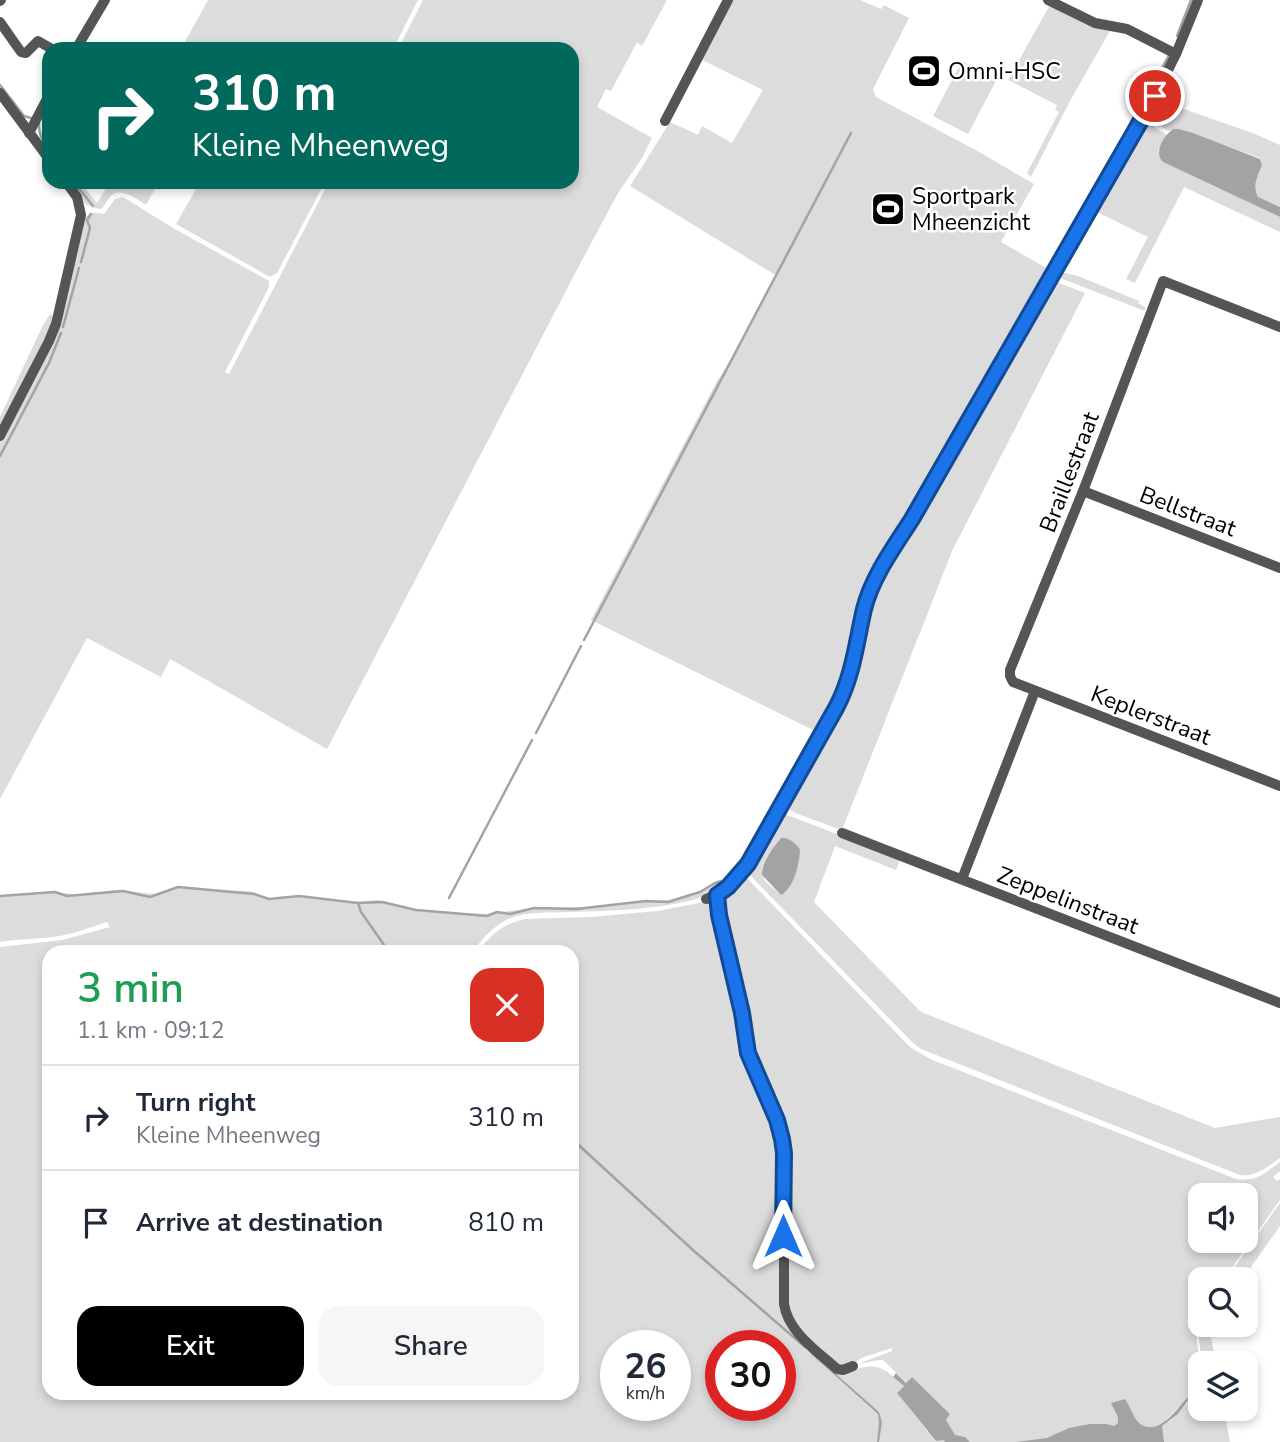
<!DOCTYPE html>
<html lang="en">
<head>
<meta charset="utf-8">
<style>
  :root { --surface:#fff; --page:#f6f6f7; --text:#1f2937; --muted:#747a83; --line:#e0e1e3; --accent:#000 }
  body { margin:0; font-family:"Nunito Sans",sans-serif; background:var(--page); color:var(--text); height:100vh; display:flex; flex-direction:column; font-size:26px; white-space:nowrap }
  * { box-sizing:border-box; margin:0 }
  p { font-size:23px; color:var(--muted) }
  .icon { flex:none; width:38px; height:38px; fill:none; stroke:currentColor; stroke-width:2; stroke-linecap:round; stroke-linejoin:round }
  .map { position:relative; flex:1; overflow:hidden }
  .drawer { position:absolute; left:42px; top:945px; width:537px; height:455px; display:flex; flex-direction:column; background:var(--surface); border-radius:21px; box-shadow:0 4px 10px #0003 }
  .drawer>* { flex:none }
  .hud { position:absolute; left:42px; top:42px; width:537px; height:147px; border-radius:21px; box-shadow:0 4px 10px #0003; background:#00695c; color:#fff; overflow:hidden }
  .tools { position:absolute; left:1188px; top:1183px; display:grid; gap:14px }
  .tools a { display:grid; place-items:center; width:70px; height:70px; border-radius:14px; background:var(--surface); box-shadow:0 4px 10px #0003; font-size:35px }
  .speed { position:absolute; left:600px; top:1330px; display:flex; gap:14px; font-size:35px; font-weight:700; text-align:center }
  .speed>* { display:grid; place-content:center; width:91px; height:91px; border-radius:50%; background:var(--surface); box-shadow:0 4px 10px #0003; line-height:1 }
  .speed small { font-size:18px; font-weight:400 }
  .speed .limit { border:10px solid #d22; background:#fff; color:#111 }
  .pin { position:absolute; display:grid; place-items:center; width:60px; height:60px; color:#fff; margin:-30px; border:4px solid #fff; border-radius:50%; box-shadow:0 2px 7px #0007 }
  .me { position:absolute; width:77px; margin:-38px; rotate:0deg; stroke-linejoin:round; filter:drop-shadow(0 0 5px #0008) }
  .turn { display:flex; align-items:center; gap:24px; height:147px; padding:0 35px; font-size:32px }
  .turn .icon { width:91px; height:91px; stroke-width:2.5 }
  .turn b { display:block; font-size:49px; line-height:60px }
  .round { display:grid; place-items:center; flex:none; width:74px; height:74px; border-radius:21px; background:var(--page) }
  .head { display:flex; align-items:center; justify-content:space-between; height:119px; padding:0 35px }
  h1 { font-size:42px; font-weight:600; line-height:52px; color:#1e9e55 }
  .primary-button { display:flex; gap:14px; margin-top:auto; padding:14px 35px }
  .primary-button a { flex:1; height:80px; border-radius:21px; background:var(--accent); color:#fff; font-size:28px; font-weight:600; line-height:80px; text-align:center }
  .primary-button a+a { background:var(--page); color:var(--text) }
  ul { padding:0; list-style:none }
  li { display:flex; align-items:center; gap:21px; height:105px; padding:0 35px; border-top:2px solid var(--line) }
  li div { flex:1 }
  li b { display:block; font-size:26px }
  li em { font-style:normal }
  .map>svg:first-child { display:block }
  .green { fill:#dcdcdc; fill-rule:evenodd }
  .water { fill:#a3a3a3 }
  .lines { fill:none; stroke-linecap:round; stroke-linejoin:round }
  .stream { stroke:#a3a3a3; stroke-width:2.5 }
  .minor { stroke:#555; stroke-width:10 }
  .route-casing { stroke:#114b97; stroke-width:18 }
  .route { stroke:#1a73e8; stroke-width:12 }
  .labels { text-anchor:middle; stroke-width:5; stroke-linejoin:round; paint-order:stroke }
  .poi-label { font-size:23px; fill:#000; stroke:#fff; text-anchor:start }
  .street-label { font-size:23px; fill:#000; stroke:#fff }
</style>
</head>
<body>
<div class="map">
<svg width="1280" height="1442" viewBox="0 0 1280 1442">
  <rect width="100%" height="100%" fill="#fff"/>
  <!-- green -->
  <g class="green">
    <path d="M 208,0 L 418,0 L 393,49 L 181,49 Z"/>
    <path d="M 423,0 L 667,0 L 642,46 L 637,42 L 611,91 L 606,89 L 597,107 L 652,138 L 642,158 L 618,193 L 581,262 L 327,749 L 170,659 L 161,677 L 87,638 L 0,799 L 0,441 L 51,341 L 83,220 C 90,211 94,212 104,214 L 115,199 L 123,197 L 173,228 L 269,281 L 269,287 L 225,372 L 229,374 L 329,182 L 572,182 L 572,49 L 398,49 Z"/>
    <path d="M 732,0 L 860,0 L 881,9 L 884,5 L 909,18 L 873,89 L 876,97 L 981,153 L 1034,184 L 1001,242 L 1048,269 L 940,456 L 924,494 L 876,572 L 845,682 L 819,733 L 591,620 L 716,383 L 743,341 L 777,276 L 630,186 L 670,122 L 698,135 L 702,126 L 732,143 L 763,90 L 702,60 Z"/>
    <path d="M 1051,3 L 1111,29 L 1070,101 L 1031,177 L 1027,173 L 1059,112 L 1055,110 L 1057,105 L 1008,80 Z"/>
    <path d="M 962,61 L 997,79 L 968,134 L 933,116 Z"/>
    <path d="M 1164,85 L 1172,100 L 1181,108 L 1255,134 L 1280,145 L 1280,207 L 1258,197 C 1252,185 1258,176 1262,165 L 1260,158 L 1179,129 L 1173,129 L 1169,131 L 1146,118 Z"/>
    <path d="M 1144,121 L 1167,135 L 1158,151 L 1163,162 L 1280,217 L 1280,232 L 1184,187 L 1135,283 L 1126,279 L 1148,237 L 1093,210 Z"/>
    <path d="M 69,182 L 80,182 L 97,203 L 110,182 L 159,182 L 146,205 C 138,200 122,187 112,195 C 108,198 105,206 101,209 C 80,205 80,199 69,182 Z"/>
    <path d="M 200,182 L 325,182 L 277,273 L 270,277 L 176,224 Z"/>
    <path d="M 1058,271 L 1078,276 L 1139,301 L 1138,303 L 1145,307 L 1145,311 L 1055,276 Z"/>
    <path d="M 1054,281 L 1085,293 L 953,549 L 842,830 L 795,813 L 789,809 L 786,803 L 846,694 L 871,599 L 881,576 Z"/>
    <path d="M 51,313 L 54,322 L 0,432 L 0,417 L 44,323 Z"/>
    <path d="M 782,813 L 897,857 L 899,862 L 896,870 L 835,846 L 814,902 L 921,1012 L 1215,1128 L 1280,1117 L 1280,1158 C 1267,1167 1256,1177 1240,1175 L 921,1049 L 913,1043 L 749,874 L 748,868 L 780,814 ZM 781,838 C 789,838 795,844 800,849 C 800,864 794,886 781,895 C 776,890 768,885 764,879 C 756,866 773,848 781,838 Z"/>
    <path d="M 744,875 L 910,1047 L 930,1059 L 1236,1179 C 1256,1182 1264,1174 1280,1162 L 1280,1171 L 1273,1177 L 1277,1181 L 1280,1179 L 1280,1200 L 1224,1279 L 1200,1279 L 1200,1313 L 1195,1325 L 1200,1366 L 1200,1390 L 1187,1398 L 1166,1420 L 1168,1422 C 1180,1413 1187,1400 1200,1393 L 1200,1409 L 1224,1409 L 1230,1442 L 0,1442 L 0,947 L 62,940 L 110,927 L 107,922 C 89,928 71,935 52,937 C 34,939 17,939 0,942 L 0,895 L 15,895 L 50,891 L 77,895 L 115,890 L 157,894 L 180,888 L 191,888 L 202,890 L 248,891 L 254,892 L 265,899 L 296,896 L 355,902 L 377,900 L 421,911 L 486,914 L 534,908 L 589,907 L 641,901 L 669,900 L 698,892 L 718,880 L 733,878 C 727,883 722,888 716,891 C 680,910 608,911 567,912 C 548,913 526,911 508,919 C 493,927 482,938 473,952 L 49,952 L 49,1393 L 572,1393 L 572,952 L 478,952 C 491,934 504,923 526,919 L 591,917 L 657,911 L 710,901 L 714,903 L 723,933 L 747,1056 L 776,1128 L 781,1146 L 782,1309 C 784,1315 785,1321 789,1325 C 797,1336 832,1370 844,1372 C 877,1363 879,1363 904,1386 L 897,1393 L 928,1432 L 949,1427 L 946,1420 L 950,1414 L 912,1377 L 907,1383 L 883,1360 L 879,1360 L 858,1364 L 892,1351 L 892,1348 L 864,1357 L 850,1364 L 839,1368 L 795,1326 L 788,1314 L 786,1301 L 787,1147 L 785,1135 L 778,1117 L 750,1053 L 745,1018 L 721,910 L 723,899 L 725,898 L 727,892 ZM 1200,1195 L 1246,1195 L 1246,1241 L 1200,1241 ZM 616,1346 L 676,1346 L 676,1405 L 616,1405 ZM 721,1346 L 780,1346 L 780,1405 L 721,1405 Z"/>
    <path d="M 1280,1203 L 1280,1226 L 1244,1277 L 1243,1279 L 1226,1279 Z"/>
    <path d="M 1200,1316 L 1200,1325 L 1210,1325 L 1209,1327 L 1216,1363 L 1202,1363 L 1197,1325 Z"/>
  </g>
  <!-- water -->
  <g class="water">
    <path d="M 1173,129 L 1179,129 L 1193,133 L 1260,159 L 1262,165 C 1258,176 1252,185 1258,197 L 1280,207 L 1280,217 L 1163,162 C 1153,152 1164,136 1173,129 Z"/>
    <path d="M 781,838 C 789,837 795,843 800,849 C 800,863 794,888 781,895 L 762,875 C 762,861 772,849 781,838 Z"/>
    <path d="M 811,1352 L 879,1412 L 882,1422 L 879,1442 L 877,1442 L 879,1422 L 878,1414 L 810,1353 Z"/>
    <path d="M 896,1373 L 906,1383 L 912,1377 L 950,1414 L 946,1420 L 955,1435 L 965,1437 L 970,1442 L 945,1442 L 943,1440 L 936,1441 L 897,1393 L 904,1386 L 893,1377 Z"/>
    <path d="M 1200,1390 L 1200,1393 L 1189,1399 L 1178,1414 L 1162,1426 L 1164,1442 L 1015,1442 L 1047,1438 L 1069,1428 L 1090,1424 L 1106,1424 L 1114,1426 L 1118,1423 L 1118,1417 L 1111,1403 L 1125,1399 C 1130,1406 1133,1417 1139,1423 C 1157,1438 1176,1410 1186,1399 C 1190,1395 1195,1393 1200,1390 Z"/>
  </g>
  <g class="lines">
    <!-- stream -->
    <g class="stream">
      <path d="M 1177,36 L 1191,0"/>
      <path d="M 1155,81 L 1169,55"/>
      <path d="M 0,85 L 24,116 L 31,118"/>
      <path d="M 39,123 C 39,135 41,138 49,149"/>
      <path d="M 1119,145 L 1148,94"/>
      <path d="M 1106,169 L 1115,153"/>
      <path d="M 1100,179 L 1103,174"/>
      <path d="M 74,182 L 93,206"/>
      <path d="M 1086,204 L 1096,186"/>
      <path d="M 1075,223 L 1082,210"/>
      <path d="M 81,262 L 90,228 L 87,220 L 91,214"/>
      <path d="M 63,327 L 79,268"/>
      <path d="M 953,437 L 1071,230"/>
      <path d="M 0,456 L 49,363 L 61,333"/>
      <path d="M 903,520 L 948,445"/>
      <path d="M 584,640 L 851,133"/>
      <path d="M 845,671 C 851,644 855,616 864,590 C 871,571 883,554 893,537"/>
      <path d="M 820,723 L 840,688"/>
      <path d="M 536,733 L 581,646"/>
      <path d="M 784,786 L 816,732"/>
      <path d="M 758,832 L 781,793"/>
      <path d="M 740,863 L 751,843"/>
      <path d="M 0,896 L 55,892 L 67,896 L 123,891 L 150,897 L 178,887 L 254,894 L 269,899 L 299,896 L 358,903 L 382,902 L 416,910 L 487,916 L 497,912 L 510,914 L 534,908 L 576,909 L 646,901 L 668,902 L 700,892 L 715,883 L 723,881 L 735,871"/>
      <path d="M 449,898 L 532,740"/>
      <path d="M 358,903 L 361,912 L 389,952"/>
      <path d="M 572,1139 L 694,1251 L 805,1347"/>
    </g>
    <!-- minor -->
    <g class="minor">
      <path d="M 1048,0 L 1095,23 L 1127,29 L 1176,54"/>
      <path d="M 0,1 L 1,0"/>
      <path d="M 0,22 L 21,52 L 26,53 L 38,41 L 52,49"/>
      <path d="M 76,49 L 105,0"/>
      <path d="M 0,93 L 49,159"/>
      <path d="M 665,121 L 728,0"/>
      <path d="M 29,133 L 49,95"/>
      <path d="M 1280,327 L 1163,281 L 1083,491 L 1010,670 L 1010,676 L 1013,682 L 1280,786"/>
      <path d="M 0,436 L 49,341 L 56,324 L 81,215 L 77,197 L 66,182"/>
      <path d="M 1083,491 L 1280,568"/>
      <path d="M 842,833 L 1280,1003"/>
      <path d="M 962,879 L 1035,691"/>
      <path d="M 717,895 L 719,914 L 742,1013 L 748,1053 L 753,1066 L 777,1120 L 784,1153 L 784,1304 C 788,1332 817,1351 837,1369 L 843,1370 L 853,1366"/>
      <path d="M 706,899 L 717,895 L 728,887 L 748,864 L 836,708 C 860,663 855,615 879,572 C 901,534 925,497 947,459 C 1016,338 1085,217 1155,96 L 1176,54 L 1198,0"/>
    </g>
  </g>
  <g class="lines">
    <!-- route casing -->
    <g class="route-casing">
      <path id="route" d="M 783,1236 L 784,1153 L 782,1139 L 777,1120 L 748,1053 L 742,1013 L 719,915 L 717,895 L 728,887 L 748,864 L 836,708 C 853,676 856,644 864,609 C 872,577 894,547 912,519 L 1155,96"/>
    </g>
    <!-- route -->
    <use href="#route" class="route"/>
  </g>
  <!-- icons -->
  <defs>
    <g id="stadium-square" transform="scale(1.75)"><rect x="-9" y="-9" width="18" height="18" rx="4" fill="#000" stroke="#fff"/><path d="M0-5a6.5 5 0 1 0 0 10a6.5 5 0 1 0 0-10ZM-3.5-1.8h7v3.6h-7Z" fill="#fff"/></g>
  </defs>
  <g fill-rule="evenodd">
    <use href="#stadium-square" x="924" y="71"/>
    <use href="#stadium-square" x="888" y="209"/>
  </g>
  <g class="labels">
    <!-- poi labels -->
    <g class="poi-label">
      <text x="948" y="79">Omni-HSC</text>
      <text x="912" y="204">Sportpark<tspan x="912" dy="26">Mheenzicht</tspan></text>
    </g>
    <!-- street labels -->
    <g class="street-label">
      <text transform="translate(1069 472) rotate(-69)" y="8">Braillestraat</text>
      <text transform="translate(1188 511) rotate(21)" y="8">Bellstraat</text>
      <text transform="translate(1151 715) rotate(21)" y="8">Keplerstraat</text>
      <text transform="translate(1068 900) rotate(21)" y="8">Zeppelinstraat</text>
    </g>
  </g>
</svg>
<div class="tools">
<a><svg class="icon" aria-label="sound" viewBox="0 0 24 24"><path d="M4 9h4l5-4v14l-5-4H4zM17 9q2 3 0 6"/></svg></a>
<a><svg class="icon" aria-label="search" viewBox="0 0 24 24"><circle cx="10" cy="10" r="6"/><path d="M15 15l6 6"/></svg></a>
<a><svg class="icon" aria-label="layers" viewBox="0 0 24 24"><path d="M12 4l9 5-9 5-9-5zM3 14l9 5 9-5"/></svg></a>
</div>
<div class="speed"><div>26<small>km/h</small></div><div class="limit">30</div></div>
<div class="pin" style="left:1155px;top:96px;background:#d93025"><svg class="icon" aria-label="arrive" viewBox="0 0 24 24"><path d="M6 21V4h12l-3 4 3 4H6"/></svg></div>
<svg class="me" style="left:783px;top:1236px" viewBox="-20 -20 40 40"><path d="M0-17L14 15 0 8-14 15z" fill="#1a73e8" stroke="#fff" stroke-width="4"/></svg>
<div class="hud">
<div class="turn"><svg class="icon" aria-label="right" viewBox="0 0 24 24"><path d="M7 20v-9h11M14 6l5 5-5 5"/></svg><div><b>310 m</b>Kleine Mheenweg</div></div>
</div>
<section class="drawer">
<div class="head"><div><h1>3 min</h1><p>1.1 km · 09:12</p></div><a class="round" style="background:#d93025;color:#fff"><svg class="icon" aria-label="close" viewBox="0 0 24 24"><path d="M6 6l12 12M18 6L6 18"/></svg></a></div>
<ul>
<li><svg class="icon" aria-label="right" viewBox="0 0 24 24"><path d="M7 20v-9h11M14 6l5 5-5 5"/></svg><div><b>Turn right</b><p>Kleine Mheenweg</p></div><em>310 m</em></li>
<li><svg class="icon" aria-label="arrive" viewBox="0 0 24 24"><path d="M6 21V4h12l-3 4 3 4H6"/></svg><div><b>Arrive at destination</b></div><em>810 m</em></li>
</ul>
<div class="primary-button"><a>Exit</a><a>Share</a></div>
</section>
</div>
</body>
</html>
